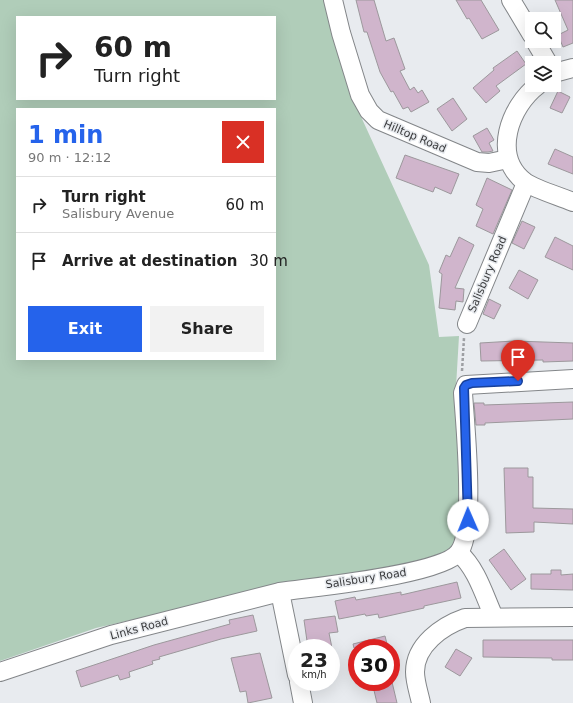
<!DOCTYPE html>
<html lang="en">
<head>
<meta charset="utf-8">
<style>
  :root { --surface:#fff; --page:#f2f2f2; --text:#222; --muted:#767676; --line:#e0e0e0; --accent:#2563eb }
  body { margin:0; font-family:"DejaVu Sans",sans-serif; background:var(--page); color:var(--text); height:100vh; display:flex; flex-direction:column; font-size:15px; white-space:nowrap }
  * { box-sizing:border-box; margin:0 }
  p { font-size:13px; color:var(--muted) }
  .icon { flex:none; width:22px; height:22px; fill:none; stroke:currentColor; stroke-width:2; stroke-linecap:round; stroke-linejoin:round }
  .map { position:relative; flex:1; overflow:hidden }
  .sheet { position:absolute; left:16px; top:108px; width:260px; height:252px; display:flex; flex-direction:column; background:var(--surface); border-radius:0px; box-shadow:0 4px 16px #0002 }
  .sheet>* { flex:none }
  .top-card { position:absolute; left:16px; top:16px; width:260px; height:84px; border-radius:0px; box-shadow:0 4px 16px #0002; background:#fff; color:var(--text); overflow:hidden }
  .buttons { position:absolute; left:525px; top:12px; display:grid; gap:8px }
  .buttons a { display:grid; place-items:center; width:36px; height:36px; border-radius:0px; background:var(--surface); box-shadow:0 4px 16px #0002; font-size:20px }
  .speed { position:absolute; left:288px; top:639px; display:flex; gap:8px; font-size:20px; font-weight:700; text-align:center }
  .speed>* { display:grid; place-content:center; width:52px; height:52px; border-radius:50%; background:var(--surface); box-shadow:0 4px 16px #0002; line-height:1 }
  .speed small { font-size:10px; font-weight:400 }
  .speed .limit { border:6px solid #d22; background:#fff; color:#111 }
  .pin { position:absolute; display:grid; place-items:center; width:34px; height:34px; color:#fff; margin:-41px -17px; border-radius:50% 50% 50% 0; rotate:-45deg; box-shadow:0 0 4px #0007 }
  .pin .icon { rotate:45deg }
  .me { position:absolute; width:44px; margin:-22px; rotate:359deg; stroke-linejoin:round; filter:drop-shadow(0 0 3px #0008) }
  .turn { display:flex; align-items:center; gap:14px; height:84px; padding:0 12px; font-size:18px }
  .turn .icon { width:52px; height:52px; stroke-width:2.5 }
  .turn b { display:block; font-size:28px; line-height:34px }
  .round { display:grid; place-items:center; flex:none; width:42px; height:42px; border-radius:0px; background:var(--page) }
  .overview { display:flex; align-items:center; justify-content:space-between; height:68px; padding:0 12px }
  h1 { font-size:24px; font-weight:600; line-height:30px; color:var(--accent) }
  .button { display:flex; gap:8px; margin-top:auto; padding:8px 12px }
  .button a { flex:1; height:46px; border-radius:0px; background:var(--accent); color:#fff; font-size:16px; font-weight:600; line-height:46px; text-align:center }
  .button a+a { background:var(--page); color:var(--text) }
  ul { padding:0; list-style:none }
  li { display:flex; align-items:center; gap:12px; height:56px; padding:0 12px; border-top:1px solid var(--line) }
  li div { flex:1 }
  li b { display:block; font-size:15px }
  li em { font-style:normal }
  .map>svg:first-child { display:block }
  .green { fill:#b0cdb9; fill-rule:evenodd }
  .building { fill:#d0b5cc; stroke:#9c989c }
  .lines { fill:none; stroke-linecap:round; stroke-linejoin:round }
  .minor-casing { stroke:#838689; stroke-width:20 }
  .path { stroke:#9d9fa3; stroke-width:2.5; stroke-dasharray:3 2; stroke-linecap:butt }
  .minor { stroke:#fff; stroke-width:18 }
  .route-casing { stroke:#184099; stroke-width:10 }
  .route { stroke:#2563eb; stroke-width:7 }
  .labels { text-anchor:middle; stroke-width:3; stroke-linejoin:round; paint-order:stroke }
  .street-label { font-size:11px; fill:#3a3b3d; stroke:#e8ebef }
</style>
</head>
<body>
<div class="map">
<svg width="573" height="703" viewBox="0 0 573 703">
  <rect width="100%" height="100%" fill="#e8ebef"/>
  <!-- green -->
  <path class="green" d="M 0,0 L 325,0 L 352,97 L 429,265 L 439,337 L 459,336 L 456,387 L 463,495 L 456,549 L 399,567 L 283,585 L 96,628 L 0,661 ZM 17,17 L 275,17 L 275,99 L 17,99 ZM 17,109 L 275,109 L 275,359 L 17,359 Z"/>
  <!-- building -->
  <g class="building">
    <path d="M 356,0 L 374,0 L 386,41 L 394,38 L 405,69 L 400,71 L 410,90 L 414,87 L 418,93 L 422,90 L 429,102 L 411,112 L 408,107 L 403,109 L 393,91 L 391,92 L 380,72 L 367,32 L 364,32 Z"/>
    <path d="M 456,0 L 481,0 L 499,30 L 482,39 L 469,18 L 467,19 Z"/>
    <path d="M 555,0 L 573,0 L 573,43 L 563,47 L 558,35 L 568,30 Z"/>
    <path d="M 517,51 L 526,64 L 496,86 L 500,91 L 486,103 L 473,88 L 494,70 L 493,68 Z"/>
    <path d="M 558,91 L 570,97 L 562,113 L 550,108 Z"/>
    <path d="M 453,98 L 467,119 L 452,131 L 437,109 Z"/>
    <path d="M 487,128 L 494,140 L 489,143 L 493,151 L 488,152 L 482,152 L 473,136 Z"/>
    <path d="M 555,149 L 573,157 L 573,174 L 548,164 Z"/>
    <path d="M 405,155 L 459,174 L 451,194 L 435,187 L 433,192 L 396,178 Z"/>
    <path d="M 487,178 L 512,190 L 493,234 L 476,226 L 483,209 L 476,205 Z"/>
    <path d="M 522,221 L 535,227 L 524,249 L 512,243 Z"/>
    <path d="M 459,237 L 474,245 L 455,288 L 464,289 L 463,302 L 456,301 L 455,310 L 439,308 L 442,274 L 439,272 L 446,255 L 450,257 Z"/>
    <path d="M 555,237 L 573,246 L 573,270 L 545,257 Z"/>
    <path d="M 519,270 L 538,280 L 528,299 L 509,288 Z"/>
    <path d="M 489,299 L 501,305 L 494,319 L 483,314 Z"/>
    <path d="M 514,341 L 573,343 L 573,361 L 543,362 L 543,360 L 481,361 L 480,343 Z"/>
    <path d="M 573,402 L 573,419 L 485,423 L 485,425 L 476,425 L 474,403 L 484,403 L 484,405 Z"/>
    <path d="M 504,468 L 528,468 L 528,477 L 533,477 L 533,508 L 573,509 L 573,524 L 534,522 L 534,532 L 506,533 Z"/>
    <path d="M 504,549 L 526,579 L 511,590 L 489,560 Z"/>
    <path d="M 551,570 L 561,570 L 561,575 L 573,574 L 573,590 L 531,589 L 531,574 L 551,574 Z"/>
    <path d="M 457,582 L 461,598 L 424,606 L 424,608 L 379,618 L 378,614 L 366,616 L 365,614 L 339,619 L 335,601 L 355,597 L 356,600 L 401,592 L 401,595 Z"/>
    <path d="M 253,615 L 257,631 L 221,639 L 159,657 L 160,659 L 152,661 L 153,664 L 129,672 L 130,677 L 120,680 L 118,675 L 81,687 L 76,671 L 154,645 L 230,624 L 229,620 Z"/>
    <path d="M 335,616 L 338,632 L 329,633 L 332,648 L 308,648 L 304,620 Z"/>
    <path d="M 385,636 L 388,648 L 354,648 L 353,644 Z"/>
    <path d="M 483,640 L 573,640 L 573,660 L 552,660 L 552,658 L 483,657 Z"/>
    <path d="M 456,649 L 472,658 L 460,676 L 445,667 Z"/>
    <path d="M 260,653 L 272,698 L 248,703 L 246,691 L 240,692 L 231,658 Z"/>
    <path d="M 372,682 L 392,682 L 397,703 L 377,703 Z"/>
  </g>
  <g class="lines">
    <!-- minor casing -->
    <g class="minor-casing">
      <g id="minor">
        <path d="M 333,0 L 341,33 L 360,95 L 369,111 L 378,120 L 477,162 L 489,163 L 508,159"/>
        <path d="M 511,0 L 532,35"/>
        <path d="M 535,41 L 548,63"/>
        <path d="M 554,73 L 573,68"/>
        <path d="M 538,85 C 510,106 491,156 525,182 C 537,190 559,196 573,202"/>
        <path d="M 467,324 L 526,183"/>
        <path d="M 459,553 C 477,569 484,595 494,617"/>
        <path d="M 0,672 L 111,635 L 280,592"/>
        <path d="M 297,675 L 280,592 C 312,587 442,575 459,552 C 476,530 465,424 463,393 L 466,385 L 573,379"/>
        <path d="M 299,682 L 303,703"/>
        <path d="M 421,703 C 419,693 415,682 415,672 C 415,645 442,626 465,618 L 573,617"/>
      </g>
    </g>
    <!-- path -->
    <path class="path" d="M 462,371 L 464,338"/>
    <!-- minor -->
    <use href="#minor" class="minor"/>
  </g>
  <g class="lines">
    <!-- route casing -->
    <g class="route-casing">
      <path id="route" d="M 468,520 L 464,388 L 466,385 L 472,383 L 518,381"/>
    </g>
    <!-- route -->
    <use href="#route" class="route"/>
  </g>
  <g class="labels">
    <!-- street labels -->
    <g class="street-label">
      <text transform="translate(415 136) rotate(23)" y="4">Hilltop Road</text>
      <text transform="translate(487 274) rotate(-67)" y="4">Salisbury Road</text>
      <text transform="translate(366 578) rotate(-9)" y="4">Salisbury Road</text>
      <text transform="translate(139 628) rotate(-15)" y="4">Links Road</text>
    </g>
  </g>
</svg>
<div class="buttons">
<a><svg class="icon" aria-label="search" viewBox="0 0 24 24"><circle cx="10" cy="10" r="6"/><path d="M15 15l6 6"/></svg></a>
<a><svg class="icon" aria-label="layers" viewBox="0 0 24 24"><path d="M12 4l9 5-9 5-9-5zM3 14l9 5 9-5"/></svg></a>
</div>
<div class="speed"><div>23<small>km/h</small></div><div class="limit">30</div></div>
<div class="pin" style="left:518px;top:381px;background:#d93025"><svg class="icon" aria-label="arrive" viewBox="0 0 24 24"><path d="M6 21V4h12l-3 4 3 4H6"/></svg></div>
<svg class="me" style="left:468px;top:520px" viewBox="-20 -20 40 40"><circle r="19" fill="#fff"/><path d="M0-13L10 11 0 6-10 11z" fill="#2563eb"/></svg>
<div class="top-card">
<div class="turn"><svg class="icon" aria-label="right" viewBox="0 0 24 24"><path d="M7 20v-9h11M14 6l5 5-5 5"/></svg><div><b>60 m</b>Turn right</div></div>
</div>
<section class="sheet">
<div class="overview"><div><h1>1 min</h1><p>90 m · 12:12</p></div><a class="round" style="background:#d93025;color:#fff"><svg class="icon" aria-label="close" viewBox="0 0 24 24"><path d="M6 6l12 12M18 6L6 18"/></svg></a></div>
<ul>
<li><svg class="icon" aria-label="right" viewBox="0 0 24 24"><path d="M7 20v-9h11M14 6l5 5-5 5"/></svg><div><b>Turn right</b><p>Salisbury Avenue</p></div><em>60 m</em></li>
<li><svg class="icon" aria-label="arrive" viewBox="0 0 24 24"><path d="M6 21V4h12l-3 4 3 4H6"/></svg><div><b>Arrive at destination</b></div><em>30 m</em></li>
</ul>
<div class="button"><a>Exit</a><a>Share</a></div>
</section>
</div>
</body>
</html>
